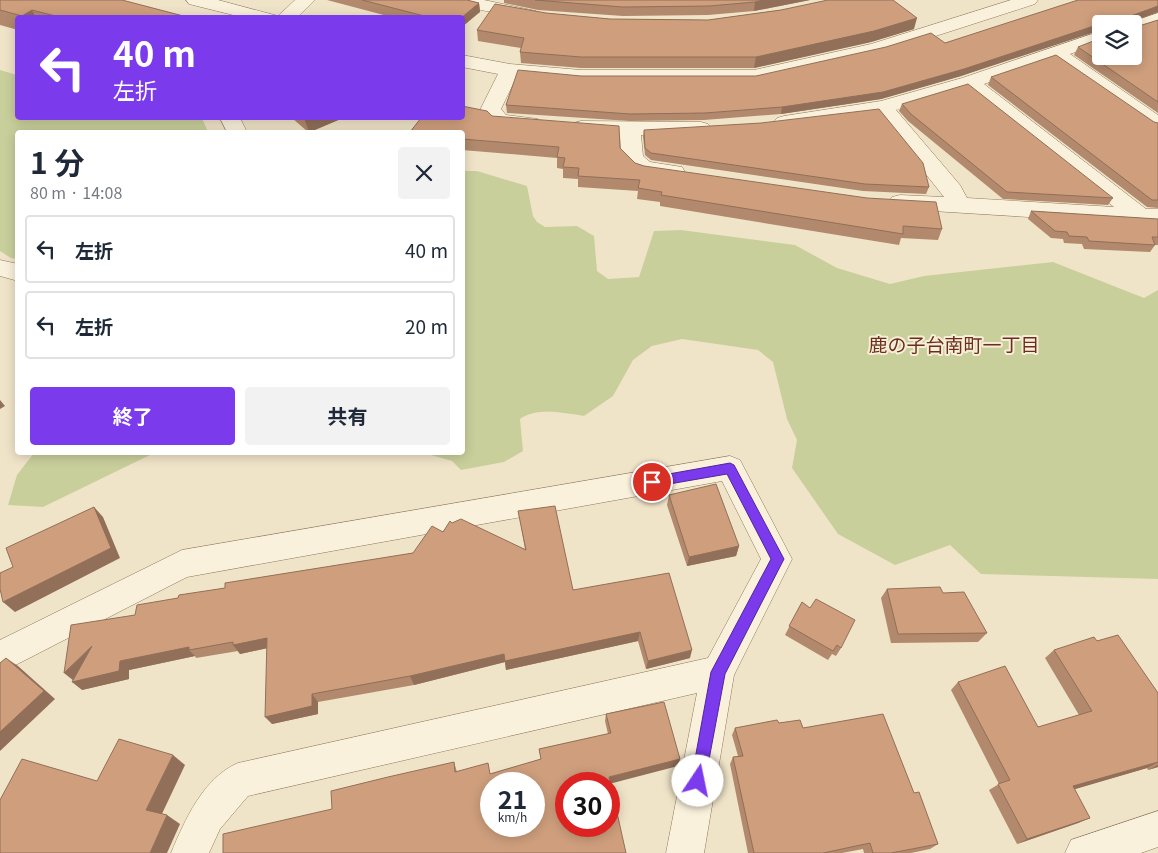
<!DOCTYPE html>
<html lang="ja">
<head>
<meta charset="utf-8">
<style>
  :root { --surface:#fff; --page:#f2f2f3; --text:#1f2937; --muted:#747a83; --line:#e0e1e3; --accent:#7c3aed }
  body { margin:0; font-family:Georgia,"Noto Sans JP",serif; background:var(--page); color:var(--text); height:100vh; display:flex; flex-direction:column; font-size:19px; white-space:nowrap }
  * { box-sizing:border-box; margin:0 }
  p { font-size:16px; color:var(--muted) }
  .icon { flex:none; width:28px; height:28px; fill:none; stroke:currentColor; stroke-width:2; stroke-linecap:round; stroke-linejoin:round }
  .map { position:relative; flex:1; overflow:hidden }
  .sheet { position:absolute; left:15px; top:130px; width:450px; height:325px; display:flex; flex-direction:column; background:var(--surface); border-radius:5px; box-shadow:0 2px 12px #0003 }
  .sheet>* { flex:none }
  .guide { position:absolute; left:15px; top:15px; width:450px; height:105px; border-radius:5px; box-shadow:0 2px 12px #0003; background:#7c3aed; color:#fff; overflow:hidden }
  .tools { position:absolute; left:1092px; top:15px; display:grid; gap:10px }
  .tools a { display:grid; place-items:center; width:50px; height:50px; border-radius:5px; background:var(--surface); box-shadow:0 2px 12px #0003; font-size:25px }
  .speed { position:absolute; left:480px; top:772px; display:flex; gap:10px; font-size:25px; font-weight:700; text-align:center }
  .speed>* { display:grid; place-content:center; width:65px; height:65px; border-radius:50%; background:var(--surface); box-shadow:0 2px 12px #0003; line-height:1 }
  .speed small { font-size:12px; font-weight:400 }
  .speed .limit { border:8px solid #d22; background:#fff; color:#111 }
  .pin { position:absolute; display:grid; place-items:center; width:42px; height:42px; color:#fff; margin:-21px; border:2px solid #fff; border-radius:50%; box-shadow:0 1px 5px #0007 }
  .me { position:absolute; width:55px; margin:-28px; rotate:11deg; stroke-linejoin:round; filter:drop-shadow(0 0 4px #0008) }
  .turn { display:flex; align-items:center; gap:18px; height:105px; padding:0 15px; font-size:22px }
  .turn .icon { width:65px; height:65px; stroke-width:2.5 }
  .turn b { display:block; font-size:35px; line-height:42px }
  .round { display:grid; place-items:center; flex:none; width:52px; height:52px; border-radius:5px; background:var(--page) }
  .summary { display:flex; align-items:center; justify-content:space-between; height:85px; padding:0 15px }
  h1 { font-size:30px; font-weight:700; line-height:38px }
  .action { display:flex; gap:10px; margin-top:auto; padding:10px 15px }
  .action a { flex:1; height:58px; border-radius:5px; background:var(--accent); color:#fff; font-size:20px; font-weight:700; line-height:58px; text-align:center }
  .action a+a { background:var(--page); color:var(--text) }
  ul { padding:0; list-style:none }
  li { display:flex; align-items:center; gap:15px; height:68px; margin:0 10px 8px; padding:0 5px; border:2px solid var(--line); border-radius:5px }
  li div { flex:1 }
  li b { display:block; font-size:19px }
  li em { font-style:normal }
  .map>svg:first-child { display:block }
  .green { fill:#c9cf9b }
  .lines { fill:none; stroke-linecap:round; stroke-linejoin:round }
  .minor-casing { stroke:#8d765c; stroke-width:1 }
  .minor { fill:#faf1dc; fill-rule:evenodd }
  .wall { fill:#b2896c }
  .shaded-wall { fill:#916f58 }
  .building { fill:#cf9f7d; stroke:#916f58; fill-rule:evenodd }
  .route { fill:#7c3aed; stroke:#51269a }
  .labels { text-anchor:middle; stroke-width:4; stroke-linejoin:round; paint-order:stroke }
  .neighbourhood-label { font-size:19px; fill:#6b2e1e; stroke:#f7eed8 }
</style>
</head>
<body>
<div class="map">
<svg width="1158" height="853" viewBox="0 0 1158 853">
  <rect width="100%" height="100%" fill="#f0e4c8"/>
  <!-- green -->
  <g class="green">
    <path d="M 0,70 L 17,75 L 18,118 L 202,118 L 208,132 L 18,132 L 17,259 L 11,258 L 0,251 Z"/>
    <path d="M 463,171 L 477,171 L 527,186 L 533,216 L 537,222 L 545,227 L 577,226 L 594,236 L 597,271 L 608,279 L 639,277 L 654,231 L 681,230 L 795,245 L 837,268 L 890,284 L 924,276 L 1053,262 L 1144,298 L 1158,290 L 1158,579 L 981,574 L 950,545 L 895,565 L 838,534 L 792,468 L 797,440 L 787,419 L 773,362 L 758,350 L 682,339 L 652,346 L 633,360 L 613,396 L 584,416 C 565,413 537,407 520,419 L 523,451 L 504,462 L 461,470 L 452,461 L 424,453 L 462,452 Z"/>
    <path d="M 34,453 L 34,452 L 166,453 L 150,455 L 43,507 L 8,505 L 17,475 Z"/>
  </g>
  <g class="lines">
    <!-- minor casing -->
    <g class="minor-casing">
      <g id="minor">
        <path d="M 186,0 L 218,0 L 278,16 L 295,0 L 315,0 L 297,18 L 245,18 L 189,4 Z"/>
        <path d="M 449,0 L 484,0 L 536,11 L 539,15 L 536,19 L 530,20 L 452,4 Z"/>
        <path d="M 1011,0 L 1038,0 L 1035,4 L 883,53 L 754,82 L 581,82 L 517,76 L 501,109 L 506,115 L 538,119 L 541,123 L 538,127 L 531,129 L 493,125 L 480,110 L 498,74 L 462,67 L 462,55 L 510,64 L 581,70 L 754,70 L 871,44 Z"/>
        <path d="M 1158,13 L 1158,24 L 1134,32 L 1134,24 L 1126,24 Z"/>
        <path d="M 1101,31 L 1101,43 L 1070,54 L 1158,115 L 1158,130 L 1151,128 L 1053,60 L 984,84 L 1146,209 L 1158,209 L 1158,225 L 900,209 L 892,207 L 889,202 L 892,197 L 900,195 L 944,197 L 878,114 L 784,128 L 777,126 L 774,122 L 777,118 L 784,116 L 881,101 L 962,78 ZM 966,89 L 1114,207 L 967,198 L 960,185 L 896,110 Z"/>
        <path d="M 220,118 L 240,118 L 247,132 L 227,132 Z"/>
        <path d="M 581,121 L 701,122 L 708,124 L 711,128 L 708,132 L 701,134 L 641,135 L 643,156 L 650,162 L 682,167 L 685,172 L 682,177 C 662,182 633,176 621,158 L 620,135 L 574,131 L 571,127 L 574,123 Z"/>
        <path d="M 0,260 L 18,264 L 18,281 L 0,276 Z"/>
        <path d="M 730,456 L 740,460 L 792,559 L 734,675 L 704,853 L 666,853 L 697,693 L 248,796 L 220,829 L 209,853 L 171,853 C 185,820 203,778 238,763 L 708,658 L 761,559 L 722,481 L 187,577 L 0,673 L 0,640 L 182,550 Z"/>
        <path d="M 1158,811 L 1158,847 L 1141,853 L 1065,853 L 1071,840 Z"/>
      </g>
    </g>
    <!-- minor -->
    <use href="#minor" class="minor"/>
  </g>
  <!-- wall -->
  <g class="wall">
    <path d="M 0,0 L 191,18 L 18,18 L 18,30 L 0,25 Z"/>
    <path d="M 327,0 L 467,0 L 479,3 L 480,12 L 462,18 L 395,18 Z"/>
    <path d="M 504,0 L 810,0 L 754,11 L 708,15 L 623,16 L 538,10 L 504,3 Z"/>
    <path d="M 1158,0 L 1158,12 L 1136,20 L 1136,25 L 1139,26 L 1158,20 L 1158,113 L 1074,55 L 1078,47 L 1101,56 L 1134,24 L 1101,24 L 961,76 L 881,99 L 781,114 L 704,120 L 630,121 L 507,113 L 506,105 L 581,76 L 756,76 L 945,43 Z"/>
    <path d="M 781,10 L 914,29 L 871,42 L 754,68 L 581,68 L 521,63 L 520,52 L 521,48 L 478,41 L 477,30 L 546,13 L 610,19 L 708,20 Z"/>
    <path d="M 991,77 L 1158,123 L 1158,208 L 1147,207 L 988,85 Z"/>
    <path d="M 902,104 L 1113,198 L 1108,205 L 1003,199 L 908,121 L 899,111 Z"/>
    <path d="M 492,116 L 620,148 L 635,163 L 644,166 L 942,229 L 938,240 L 901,238 L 899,245 L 660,206 L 660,202 L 637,199 L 638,191 L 578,187 L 578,179 L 563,178 L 563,169 L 557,168 L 557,158 L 462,150 L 462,132 Z"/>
    <path d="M 292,118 L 343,118 L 310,132 L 308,132 Z"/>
    <path d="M 644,130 L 929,187 L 926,194 L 863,191 L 651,160 L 645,155 L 643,137 Z"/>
    <path d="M 1031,211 L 1158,219 L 1158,245 L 1155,245 L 1150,252 L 1084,249 L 1082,244 L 1064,243 L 1063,239 L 1051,238 L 1028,219 Z"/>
    <path d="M 669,495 L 739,546 L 736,556 L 687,566 L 667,505 Z"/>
    <path d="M 518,511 L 573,590 L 690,658 L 646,669 L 638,641 L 506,670 L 505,662 L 414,685 L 318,702 L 318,714 L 272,724 L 267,648 L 240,654 L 238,651 L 196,658 L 195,656 L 129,670 L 129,679 L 82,690 L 135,615 L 178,598 L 225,588 L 413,553 L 443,532 L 452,523 L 525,549 L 520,521 Z"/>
    <path d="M 887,589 L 943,593 L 987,633 L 978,642 L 891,643 L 881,598 Z"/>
    <path d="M 802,602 L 841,648 L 836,656 L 832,654 L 828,660 L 785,635 Z"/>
    <path d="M 1097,641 L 1158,693 L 1158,767 L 1148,770 L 1147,768 L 1074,789 L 1090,818 L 1078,823 L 1017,844 L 989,790 L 999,784 L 951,690 L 958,682 L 1038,727 L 1079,715 L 1045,658 L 1054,650 Z"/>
    <path d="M 606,714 L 680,759 L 678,766 L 332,809 L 454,762 L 457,772 L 491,774 L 541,759 L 539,749 L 608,734 L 605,721 Z"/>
    <path d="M 779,723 L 803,728 L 914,793 L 938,844 L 930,849 L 911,853 L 864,853 L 863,849 L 842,853 L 748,853 L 730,764 L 733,757 L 738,756 L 732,735 L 735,728 Z"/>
  </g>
  <!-- shaded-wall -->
  <g class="shaded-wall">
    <path d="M 763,0 L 810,0 L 754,11 L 755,2 Z"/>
    <path d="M 479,3 L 480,12 L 462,27 L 462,18 L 461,18 Z"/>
    <path d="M 1158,6 L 1158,12 L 1126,24 L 1128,17 Z"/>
    <path d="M 32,10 L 36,18 L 23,18 L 22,16 Z"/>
    <path d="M 917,18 L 914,29 L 871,42 L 754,68 L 756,57 Z"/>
    <path d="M 1106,22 L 1105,24 L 1101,24 L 1101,30 L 961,76 L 881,99 L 781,114 L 782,107 Z"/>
    <path d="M 304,118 L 343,118 L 310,132 L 309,132 Z"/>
    <path d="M 0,400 L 5,406 L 0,409 Z"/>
    <path d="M 94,507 L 103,517 L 120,558 L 15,612 L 3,602 Z"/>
    <path d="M 739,546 L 736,556 L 687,566 L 689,557 Z"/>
    <path d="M 640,632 L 638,641 L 506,670 L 505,662 L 414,685 L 410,676 L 504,654 Z"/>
    <path d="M 267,638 L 273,647 L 240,654 L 233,645 Z"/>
    <path d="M 92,646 L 74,681 L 64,673 Z"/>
    <path d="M 189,647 L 189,650 L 195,656 L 129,670 L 129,679 L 82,690 L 72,682 L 120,661 Z"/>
    <path d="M 692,650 L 690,658 L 646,669 L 648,661 Z"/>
    <path d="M 6,658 L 18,666 L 55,699 L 0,751 L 0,732 Z"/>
    <path d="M 312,694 L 318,702 L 318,714 L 272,724 L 265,717 Z"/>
    <path d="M 173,755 L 185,765 L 160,818 L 146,810 Z"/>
    <path d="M 680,759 L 678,766 L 609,784 L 609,777 Z"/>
    <path d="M 1158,762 L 1147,768 L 1062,793 L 1073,786 Z"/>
    <path d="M 1158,765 L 1158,767 L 1148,770 Z"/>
    <path d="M 167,815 L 180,824 L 167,853 L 150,853 Z"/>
    <path d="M 1090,818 L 1078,823 L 1017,844 L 1027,839 Z"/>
  </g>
  <!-- building -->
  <g class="building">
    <path d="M 0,0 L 122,0 L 191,18 L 63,18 L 32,10 L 22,16 L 0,10 Z"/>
    <path d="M 362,0 L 467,0 L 479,3 L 461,18 L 432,18 Z"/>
    <path d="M 535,0 L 763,0 L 755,2 L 709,6 L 623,7 Z"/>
    <path d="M 828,0 L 893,0 L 917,18 L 874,31 L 756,57 L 581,57 L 520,52 L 524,38 L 477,30 L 495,4 L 546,13 L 610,19 L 708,20 L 781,10 Z"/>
    <path d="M 1078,0 L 1158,0 L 1158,6 L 1128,17 L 1136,18 L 1136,25 L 1139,26 L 1158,20 L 1158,102 L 1078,47 L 1101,38 L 1101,56 L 1134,56 L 1134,24 L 1106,24 L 1106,22 L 964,69 L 883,92 L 782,107 L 705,113 L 630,114 L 506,105 L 518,70 L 581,76 L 756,76 L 886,47 L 931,33 L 945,43 Z"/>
    <path d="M 1056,55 L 1154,122 L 1158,123 L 1158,200 L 1152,200 L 991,77 Z"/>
    <path d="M 968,84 L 1113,198 L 1007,192 L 911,114 L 902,104 Z"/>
    <path d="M 462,106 L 487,111 L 492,116 L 619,126 L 620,148 L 635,163 L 644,166 L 867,198 L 936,202 L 942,229 L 903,226 L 903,234 L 661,195 L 662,192 L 638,188 L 640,180 L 578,176 L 579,168 L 563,167 L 565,158 L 557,157 L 559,147 L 462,139 L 462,132 L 410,132 L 421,118 L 462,118 Z"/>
    <path d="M 879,109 L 923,163 L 929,187 L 865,184 L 651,153 L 645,148 L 644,130 L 761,123 Z"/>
    <path d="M 1031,211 L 1158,219 L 1158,237 L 1152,237 L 1155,245 L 1089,241 L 1087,237 L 1069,236 L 1067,232 L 1055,231 Z"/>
    <path d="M 716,484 L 739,546 L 689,557 L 669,495 Z"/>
    <path d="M 555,506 L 573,590 L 669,573 L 692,650 L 648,661 L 640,632 L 505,661 L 504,654 L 410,676 L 312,694 L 312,706 L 265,717 L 267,638 L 233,645 L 233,642 L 189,650 L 189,647 L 120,661 L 119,671 L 72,682 L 92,646 L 64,673 L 71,625 L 135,615 L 137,605 L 178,598 L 179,595 L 225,588 L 225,583 L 413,553 L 432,526 L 443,532 L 450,521 L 452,523 L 461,519 L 526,550 L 518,511 Z"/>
    <path d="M 94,507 L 111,548 L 3,602 L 0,589 L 0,573 L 13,567 L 6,548 Z"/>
    <path d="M 940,587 L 943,593 L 964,592 L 987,633 L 898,634 L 887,589 Z"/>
    <path d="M 816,599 L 855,620 L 841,648 L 837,645 L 833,651 L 789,626 L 802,602 L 810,608 Z"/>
    <path d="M 1118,635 L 1158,693 L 1158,762 L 1073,786 L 1090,818 L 1027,839 L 998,784 L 1010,780 L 958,682 L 1005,666 L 1038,727 L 1092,711 L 1054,650 L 1094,637 L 1097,641 Z"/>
    <path d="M 6,658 L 44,691 L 0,732 L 0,663 Z"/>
    <path d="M 664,702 L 680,759 L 609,777 L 626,853 L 223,853 L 223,834 L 332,809 L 331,791 L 388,777 L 454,762 L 455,772 L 488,763 L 490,774 L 541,759 L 539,749 L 611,733 L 606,714 ZM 491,784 L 534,784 L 534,826 L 491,826 ZM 566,784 L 609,784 L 609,826 L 566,826 Z"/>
    <path d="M 883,714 L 914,793 L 919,792 L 938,844 L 891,853 L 873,853 L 870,843 L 823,853 L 754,853 L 733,757 L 743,756 L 735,728 L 777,720 L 779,723 L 800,720 L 803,728 Z"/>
    <path d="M 119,739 L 173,755 L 146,810 L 167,815 L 150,853 L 0,853 L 0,800 L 22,759 L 97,781 Z"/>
  </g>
  <!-- route -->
  <path class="route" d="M 730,463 L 734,465 L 784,559 L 725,674 L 705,781 L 703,786 L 698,788 L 693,786 L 691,781 L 711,672 L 771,559 L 727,474 L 652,487 L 646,482 L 652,477 Z"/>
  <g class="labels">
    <!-- neighbourhood labels -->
    <g class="neighbourhood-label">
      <text x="954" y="352">鹿の子台南町一丁目</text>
    </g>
  </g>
</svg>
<div class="tools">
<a><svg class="icon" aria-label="layers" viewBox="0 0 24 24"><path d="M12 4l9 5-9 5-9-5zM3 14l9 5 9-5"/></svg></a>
</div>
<div class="speed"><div>21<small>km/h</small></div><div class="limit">30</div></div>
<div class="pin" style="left:652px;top:482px;background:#d93025"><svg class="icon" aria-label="arrive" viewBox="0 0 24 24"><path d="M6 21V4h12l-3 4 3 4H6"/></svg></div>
<svg class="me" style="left:698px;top:781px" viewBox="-20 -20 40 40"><circle r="19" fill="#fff"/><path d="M0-13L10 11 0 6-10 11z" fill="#7c3aed"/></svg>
<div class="guide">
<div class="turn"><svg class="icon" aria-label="left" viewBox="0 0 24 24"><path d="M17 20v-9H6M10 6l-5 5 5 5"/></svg><div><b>40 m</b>左折</div></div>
</div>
<section class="sheet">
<div class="summary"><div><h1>1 分</h1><p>80 m · 14:08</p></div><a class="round"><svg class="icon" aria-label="close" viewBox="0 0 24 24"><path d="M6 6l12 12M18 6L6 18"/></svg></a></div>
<ul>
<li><svg class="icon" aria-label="left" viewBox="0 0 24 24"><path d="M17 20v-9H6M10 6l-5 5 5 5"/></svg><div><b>左折</b></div><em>40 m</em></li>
<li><svg class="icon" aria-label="left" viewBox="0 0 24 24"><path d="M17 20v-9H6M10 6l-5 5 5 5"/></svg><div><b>左折</b></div><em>20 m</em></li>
</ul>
<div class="action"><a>終了</a><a>共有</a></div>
</section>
</div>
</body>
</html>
